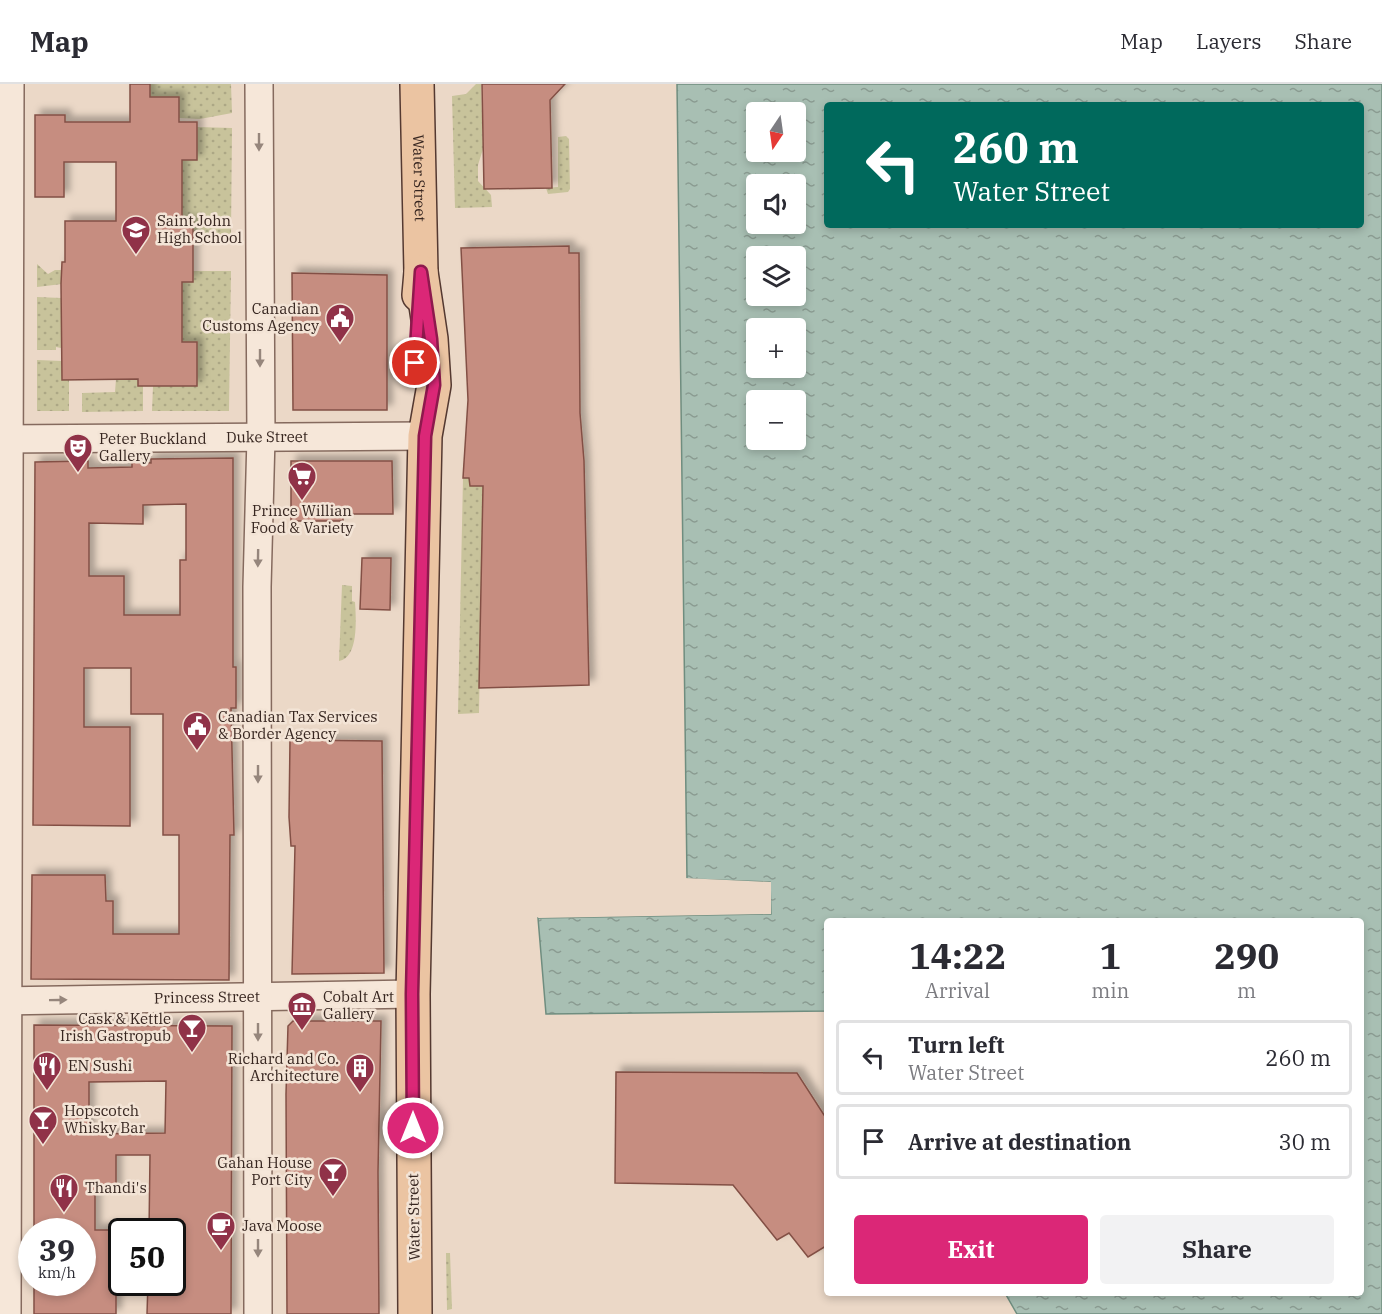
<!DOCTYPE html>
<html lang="en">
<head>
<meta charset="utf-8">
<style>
  :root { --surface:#fff; --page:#f2f2f3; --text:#2b2b33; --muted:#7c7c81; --line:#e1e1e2; --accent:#db2777 }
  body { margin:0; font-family:"IBM Plex Serif",serif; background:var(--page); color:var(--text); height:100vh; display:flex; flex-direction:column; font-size:22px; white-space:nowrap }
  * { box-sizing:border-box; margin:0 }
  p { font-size:20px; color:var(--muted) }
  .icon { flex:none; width:33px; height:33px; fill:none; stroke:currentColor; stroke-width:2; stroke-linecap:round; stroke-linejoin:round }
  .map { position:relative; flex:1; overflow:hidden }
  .details { position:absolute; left:824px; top:834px; width:540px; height:378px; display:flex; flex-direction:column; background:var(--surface); border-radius:6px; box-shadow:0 3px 9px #0003 }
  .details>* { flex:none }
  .banner { position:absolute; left:824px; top:18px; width:540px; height:126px; border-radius:6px; box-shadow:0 3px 9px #0003; background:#00695c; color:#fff; overflow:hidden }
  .needle { width:39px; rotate:193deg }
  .buttons { position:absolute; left:746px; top:18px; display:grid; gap:12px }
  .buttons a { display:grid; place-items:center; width:60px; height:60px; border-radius:6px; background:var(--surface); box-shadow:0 3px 9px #0003; font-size:30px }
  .speed { position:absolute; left:18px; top:1134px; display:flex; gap:12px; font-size:30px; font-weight:700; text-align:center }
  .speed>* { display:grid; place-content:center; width:78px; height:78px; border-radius:50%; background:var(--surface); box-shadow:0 3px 9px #0003; line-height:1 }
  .speed small { font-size:15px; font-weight:400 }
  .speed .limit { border:3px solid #111; border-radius:9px; background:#fff; color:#111 }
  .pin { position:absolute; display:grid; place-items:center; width:51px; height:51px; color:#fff; margin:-26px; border:3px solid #fff; border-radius:50%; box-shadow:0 2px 6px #0007 }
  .me { position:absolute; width:66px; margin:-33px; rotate:0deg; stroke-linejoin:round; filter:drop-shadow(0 0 4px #0008) }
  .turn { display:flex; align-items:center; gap:21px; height:126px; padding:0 30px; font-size:27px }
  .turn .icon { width:78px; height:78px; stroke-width:2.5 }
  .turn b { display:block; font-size:42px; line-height:51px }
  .eta { display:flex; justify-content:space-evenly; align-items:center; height:102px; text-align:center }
  .eta b { font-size:36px; font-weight:700; line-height:42px }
  .action { display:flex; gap:12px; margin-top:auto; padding:12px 30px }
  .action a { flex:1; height:69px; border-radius:6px; background:var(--accent); color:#fff; font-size:24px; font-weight:700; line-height:69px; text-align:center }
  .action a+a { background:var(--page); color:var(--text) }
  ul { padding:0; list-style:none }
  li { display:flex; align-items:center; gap:18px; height:75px; margin:0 12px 9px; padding:0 18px; border:3px solid var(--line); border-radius:6px }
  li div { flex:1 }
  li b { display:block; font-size:22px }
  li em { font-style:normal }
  header { display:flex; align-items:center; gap:36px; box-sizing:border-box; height:84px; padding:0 30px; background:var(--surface); border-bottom:2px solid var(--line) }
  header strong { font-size:28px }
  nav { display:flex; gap:33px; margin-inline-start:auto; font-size:21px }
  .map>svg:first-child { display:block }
  .grass { fill:url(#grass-dots) }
  .water { fill:url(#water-ripples); stroke:#6f8d7f; stroke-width:1.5; fill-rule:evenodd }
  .pier { fill:#ebd8c7 }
  .building { fill:#c68d80; stroke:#835045; stroke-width:1.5; fill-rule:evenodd; filter:url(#shadow) }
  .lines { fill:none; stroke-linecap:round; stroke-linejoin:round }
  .minor-casing { stroke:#856a5e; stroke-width:30 }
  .major-casing { stroke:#543931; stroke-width:36 }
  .minor { stroke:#f6e7d9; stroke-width:27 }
  .major { stroke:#ebc4a2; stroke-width:33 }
  .oneway { fill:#96867c }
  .route-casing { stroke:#8e194d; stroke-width:15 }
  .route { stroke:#db2777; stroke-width:10 }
  .labels { text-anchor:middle; stroke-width:5; stroke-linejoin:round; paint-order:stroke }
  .street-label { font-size:15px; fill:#372620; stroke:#f3e4d6 }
  .poi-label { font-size:15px; fill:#372620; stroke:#f3e4d6; text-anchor:start }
</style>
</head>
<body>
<header>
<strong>Map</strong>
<nav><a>Map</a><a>Layers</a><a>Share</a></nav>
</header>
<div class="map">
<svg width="1382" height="1230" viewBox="0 0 1382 1230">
  <defs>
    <pattern id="grass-dots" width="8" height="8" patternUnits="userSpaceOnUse" patternTransform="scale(1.5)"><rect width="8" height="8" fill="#c8c39b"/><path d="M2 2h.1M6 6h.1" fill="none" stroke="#aca785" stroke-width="1.8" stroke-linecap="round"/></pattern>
    <pattern id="water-ripples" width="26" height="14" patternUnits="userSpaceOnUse" patternTransform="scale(1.5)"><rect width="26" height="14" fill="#a8bfb3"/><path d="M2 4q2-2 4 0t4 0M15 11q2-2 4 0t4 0" fill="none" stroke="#8a9b91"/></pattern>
    <filter id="shadow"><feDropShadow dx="5.5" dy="-5.5" stdDeviation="3" flood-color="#0004"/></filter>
  </defs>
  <rect width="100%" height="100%" fill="#ebd8c7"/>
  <!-- grass -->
  <g class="grass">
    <path d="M 150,0 L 231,0 L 232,29 L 200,35 L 179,34 L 179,13 L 150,13 Z"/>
    <path d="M 476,0 L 481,0 L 483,65 L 478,81 L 478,97 L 491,111 L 492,123 L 455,124 L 452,12 L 466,10 Z"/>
    <path d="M 197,43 L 232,44 L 231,151 L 228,156 L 193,155 L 182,137 L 182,76 L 197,76 Z"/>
    <path d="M 566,52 L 569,55 L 570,105 L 568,108 L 548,110 L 546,104 L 558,103 L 558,53 Z"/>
    <path d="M 37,180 L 48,190 L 55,186 L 62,186 L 62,200 L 37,203 Z"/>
    <path d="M 193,187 L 231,187 L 229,327 L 152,327 L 153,302 L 197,302 L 182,258 L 182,198 Z"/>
    <path d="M 37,213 L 61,214 L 61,264 L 56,263 L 56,266 L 37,266 Z"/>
    <path d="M 37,276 L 62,277 L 69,295 L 69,327 L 37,327 Z"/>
    <path d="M 116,295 L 138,295 L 138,302 L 143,302 L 143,327 L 82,328 L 82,309 L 115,308 Z"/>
    <path d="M 463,394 L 469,394 L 471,402 L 483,402 L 479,629 L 458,630 Z"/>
    <path d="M 342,501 L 352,502 L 352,517 L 355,518 C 356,534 359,574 339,577 Z"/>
    <path d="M 446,1169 L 450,1169 L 452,1225 L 447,1226 Z"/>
  </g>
  <!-- water -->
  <path class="water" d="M 677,0 L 1382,0 L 1382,1230 L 1017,1230 L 1005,1209 L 1360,1209 L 1360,837 L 826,837 L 826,927 L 546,930 L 538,834 L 771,830 L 770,798 L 687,795 ZM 826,21 L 1360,21 L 1360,141 L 826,141 ZM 756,28 L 795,28 L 795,68 L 756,68 ZM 756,100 L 795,100 L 795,140 L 756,140 ZM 756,172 L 795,172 L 795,212 L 756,212 ZM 756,244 L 795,244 L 795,284 L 756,284 ZM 756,316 L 795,316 L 795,356 L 756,356 Z"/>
  <!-- pier -->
  <path class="pier" d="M 684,794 L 771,798 L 771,830 L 538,834 L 539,831 L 768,827 L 768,801 L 687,798 Z"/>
  <!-- building -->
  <g class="building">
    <path d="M 130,0 L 150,0 L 150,13 L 179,13 L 179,38 L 197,38 L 197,76 L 182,76 L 182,137 L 193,137 L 193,198 L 182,198 L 182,258 L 197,258 L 197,302 L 138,302 L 138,295 L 62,296 L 61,200 L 62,178 L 65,178 L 65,137 L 116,137 L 116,78 L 64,78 L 64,113 L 35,113 L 35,31 L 65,31 L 65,38 L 130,38 Z"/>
    <path d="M 482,0 L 565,0 L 550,16 L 552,104 L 484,105 Z"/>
    <path d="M 569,162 L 569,169 L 579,169 L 580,329 L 584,377 L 589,601 L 479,604 L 483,402 L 470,402 L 469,394 L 463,394 L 468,316 L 461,164 Z"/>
    <path d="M 292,189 L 387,191 L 387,326 L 293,326 Z"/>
    <path d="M 233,374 L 233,583 L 236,583 L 236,624 L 231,624 L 234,751 L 230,751 L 229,896 L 31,895 L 32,791 L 105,791 L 106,817 L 113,817 L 113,850 L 179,850 L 179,751 L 163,751 L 163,630 L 131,630 L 131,584 L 84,584 L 84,643 L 130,643 L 130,742 L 33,741 L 35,378 L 88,377 L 88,384 L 132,383 L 132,378 L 151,379 L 151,375 ZM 186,420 L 186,476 L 180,476 L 180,531 L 124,531 L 124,492 L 89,492 L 89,439 L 143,440 L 143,421 Z"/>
    <path d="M 291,377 L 392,377 L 393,430 L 343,430 L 343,437 L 291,437 Z"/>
    <path d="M 362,474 L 391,474 L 390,526 L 360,525 Z"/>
    <path d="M 290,656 L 382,657 L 384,889 L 292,890 L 295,762 L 291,762 L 289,733 Z"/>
    <path d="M 293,937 L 381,937 L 378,1088 L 379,1230 L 287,1230 L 286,1010 L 288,942 Z"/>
    <path d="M 34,941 L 232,942 L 231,1230 L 147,1230 L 148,1198 L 172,1198 L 172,1148 L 149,1148 L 150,1071 L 116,1071 L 116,1107 L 95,1107 L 95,1146 L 116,1146 L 116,1230 L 34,1230 L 34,1198 L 82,1198 L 82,1148 L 34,1148 ZM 166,997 L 165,1049 L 89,1050 L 89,998 Z"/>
    <path d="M 616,988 L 797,989 L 826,1034 L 826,1162 L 808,1173 L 789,1149 L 777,1156 L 733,1101 L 615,1099 Z"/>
  </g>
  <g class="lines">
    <!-- minor casing -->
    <g class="minor-casing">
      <g id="minor">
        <path id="s1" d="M 0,355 L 425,352"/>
        <path id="s2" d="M 0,917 L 413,910"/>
        <path d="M 7,1230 L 10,0"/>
        <path d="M 258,1230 L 257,503 L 261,353 L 259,0"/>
      </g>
    </g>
    <!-- major casing -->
    <g class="major-casing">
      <g id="major">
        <path id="s3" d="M 417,0 L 421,188 L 419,211"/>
        <path d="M 415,1230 L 413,910 L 425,352 L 434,301 L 431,255 L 421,188"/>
      </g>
    </g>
    <!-- minor -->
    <use href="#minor" class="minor"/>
    <!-- major -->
    <use href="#major" class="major"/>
  </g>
  <!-- one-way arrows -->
  <defs><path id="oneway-solid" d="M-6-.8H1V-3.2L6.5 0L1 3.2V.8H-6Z" transform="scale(1.5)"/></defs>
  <g class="oneway">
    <use href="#oneway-solid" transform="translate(259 58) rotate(90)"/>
    <use href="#oneway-solid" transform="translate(260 274) rotate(90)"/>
    <use href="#oneway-solid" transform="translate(258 474) rotate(91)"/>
    <use href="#oneway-solid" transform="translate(258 690) rotate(90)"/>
    <use href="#oneway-solid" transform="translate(58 916) rotate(-1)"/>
    <use href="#oneway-solid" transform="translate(258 948) rotate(90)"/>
    <use href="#oneway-solid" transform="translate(258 1164) rotate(90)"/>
  </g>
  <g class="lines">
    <!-- route casing -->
    <g class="route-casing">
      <path id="route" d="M 413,1044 L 412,910 L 425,352 L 434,301 L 431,255 L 421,188 L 415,279"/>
    </g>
    <!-- route -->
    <use href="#route" class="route"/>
  </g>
  <!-- icons -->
  <defs>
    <g id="school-pin" transform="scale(1.5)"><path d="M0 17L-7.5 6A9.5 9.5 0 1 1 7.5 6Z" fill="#903248" stroke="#f3e4d6"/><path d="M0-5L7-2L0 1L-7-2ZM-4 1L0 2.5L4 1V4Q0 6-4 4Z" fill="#fff"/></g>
    <g id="civic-pin" transform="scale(1.5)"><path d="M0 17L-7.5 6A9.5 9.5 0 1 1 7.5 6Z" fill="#903248" stroke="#f3e4d6"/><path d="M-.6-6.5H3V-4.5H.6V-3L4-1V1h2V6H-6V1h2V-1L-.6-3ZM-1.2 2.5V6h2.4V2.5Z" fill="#fff"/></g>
    <g id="theatre-pin" transform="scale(1.5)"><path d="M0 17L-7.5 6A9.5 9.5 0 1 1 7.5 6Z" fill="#903248" stroke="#f3e4d6"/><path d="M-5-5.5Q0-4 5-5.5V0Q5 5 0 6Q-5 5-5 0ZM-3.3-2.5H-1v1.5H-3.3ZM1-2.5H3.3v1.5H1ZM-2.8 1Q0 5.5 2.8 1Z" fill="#fff"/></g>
    <g id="supermarket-pin" transform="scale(1.5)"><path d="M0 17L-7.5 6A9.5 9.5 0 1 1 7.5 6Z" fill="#903248" stroke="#f3e4d6"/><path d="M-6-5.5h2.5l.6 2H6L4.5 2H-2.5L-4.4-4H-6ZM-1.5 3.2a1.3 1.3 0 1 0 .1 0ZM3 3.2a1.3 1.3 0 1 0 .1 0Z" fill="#fff"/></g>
    <g id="museum-pin" transform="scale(1.5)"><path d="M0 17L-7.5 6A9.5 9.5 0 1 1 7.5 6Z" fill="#903248" stroke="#f3e4d6"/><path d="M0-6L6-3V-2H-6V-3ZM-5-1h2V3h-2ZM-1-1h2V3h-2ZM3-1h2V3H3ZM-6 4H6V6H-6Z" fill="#fff"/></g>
    <g id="bar-pin" transform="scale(1.5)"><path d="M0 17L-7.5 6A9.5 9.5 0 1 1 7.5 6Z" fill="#903248" stroke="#f3e4d6"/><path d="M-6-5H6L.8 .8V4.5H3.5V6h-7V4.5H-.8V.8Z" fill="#fff"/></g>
    <g id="restaurant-pin" transform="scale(1.5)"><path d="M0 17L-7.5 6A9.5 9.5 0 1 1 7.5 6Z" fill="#903248" stroke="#f3e4d6"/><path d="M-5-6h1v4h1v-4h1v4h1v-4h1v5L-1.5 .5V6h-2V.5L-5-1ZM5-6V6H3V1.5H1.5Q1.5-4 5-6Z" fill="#fff"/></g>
    <g id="building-pin" transform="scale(1.5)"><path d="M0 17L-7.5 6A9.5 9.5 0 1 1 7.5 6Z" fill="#903248" stroke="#f3e4d6"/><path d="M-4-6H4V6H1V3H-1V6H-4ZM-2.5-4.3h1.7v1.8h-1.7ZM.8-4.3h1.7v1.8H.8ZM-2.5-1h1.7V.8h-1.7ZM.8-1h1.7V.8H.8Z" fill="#fff"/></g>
    <g id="cafe-pin" transform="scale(1.5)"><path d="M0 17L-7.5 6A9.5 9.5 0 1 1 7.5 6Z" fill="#903248" stroke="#f3e4d6"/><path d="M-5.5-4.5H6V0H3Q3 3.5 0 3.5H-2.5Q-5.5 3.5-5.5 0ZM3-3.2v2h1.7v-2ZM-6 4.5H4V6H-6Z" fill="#fff"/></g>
  </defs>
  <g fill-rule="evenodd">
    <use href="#school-pin" x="136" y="146"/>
    <use href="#civic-pin" x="340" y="234"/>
    <use href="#theatre-pin" x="78" y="364"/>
    <use href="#supermarket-pin" x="302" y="392"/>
    <use href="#civic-pin" x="197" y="642"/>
    <use href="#museum-pin" x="302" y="922"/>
    <use href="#bar-pin" x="192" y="944"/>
    <use href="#restaurant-pin" x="47" y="982"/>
    <use href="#building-pin" x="360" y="984"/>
    <use href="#bar-pin" x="43" y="1036"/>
    <use href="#bar-pin" x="333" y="1088"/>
    <use href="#restaurant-pin" x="64" y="1104"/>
    <use href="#cafe-pin" x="221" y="1142"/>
  </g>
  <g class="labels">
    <!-- street labels -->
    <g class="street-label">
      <text dy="5" stroke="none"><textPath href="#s3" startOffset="94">Water Street</textPath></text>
      <text dy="5" stroke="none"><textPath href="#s1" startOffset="267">Duke Street</textPath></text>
      <text dy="5" stroke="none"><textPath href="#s2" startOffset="207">Princess Street</textPath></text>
      <text transform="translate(414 1133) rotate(-91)" y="5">Water Street</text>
    </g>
    <!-- poi labels -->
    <g class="poi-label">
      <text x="157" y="142">Saint John<tspan x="157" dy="17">High School</tspan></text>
      <text x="319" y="230" text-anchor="end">Canadian<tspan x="319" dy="17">Customs Agency</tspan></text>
      <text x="99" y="360">Peter Buckland<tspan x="99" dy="17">Gallery</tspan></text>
      <text x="302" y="432" text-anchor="middle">Prince Willian<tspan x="302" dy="17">Food &amp; Variety</tspan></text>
      <text x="218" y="638">Canadian Tax Services<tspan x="218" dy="17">&amp; Border Agency</tspan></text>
      <text x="323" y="918">Cobalt Art<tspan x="323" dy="17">Gallery</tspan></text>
      <text x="171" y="940" text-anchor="end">Cask &amp; Kettle<tspan x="171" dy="17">Irish Gastropub</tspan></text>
      <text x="339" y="980" text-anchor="end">Richard and Co.<tspan x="339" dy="17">Architecture</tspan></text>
      <text x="68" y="987">EN Sushi</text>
      <text x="64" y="1032">Hopscotch<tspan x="64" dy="17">Whisky Bar</tspan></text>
      <text x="312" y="1084" text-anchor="end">Gahan House<tspan x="312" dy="17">Port City</tspan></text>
      <text x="85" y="1109">Thandi's</text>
      <text x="242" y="1147">Java Moose</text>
    </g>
  </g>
</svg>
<div class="buttons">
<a><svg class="needle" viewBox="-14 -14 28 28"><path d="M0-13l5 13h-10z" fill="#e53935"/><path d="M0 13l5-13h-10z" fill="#7c7c81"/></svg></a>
<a><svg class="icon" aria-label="sound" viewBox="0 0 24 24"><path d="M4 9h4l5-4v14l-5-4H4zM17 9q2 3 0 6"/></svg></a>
<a><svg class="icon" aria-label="layers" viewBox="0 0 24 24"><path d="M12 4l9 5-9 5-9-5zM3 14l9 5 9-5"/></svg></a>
<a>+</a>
<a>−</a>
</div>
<div class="speed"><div>39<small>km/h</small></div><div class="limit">50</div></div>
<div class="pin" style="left:415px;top:279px;background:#d93025"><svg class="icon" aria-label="arrive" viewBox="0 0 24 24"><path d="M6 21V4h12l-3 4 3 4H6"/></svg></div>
<svg class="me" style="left:413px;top:1044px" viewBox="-20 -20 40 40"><circle r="17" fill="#db2777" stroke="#fff" stroke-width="3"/><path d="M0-11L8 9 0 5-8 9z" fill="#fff"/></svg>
<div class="banner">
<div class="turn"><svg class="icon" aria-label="left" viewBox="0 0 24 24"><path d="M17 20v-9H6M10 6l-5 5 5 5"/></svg><div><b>260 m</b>Water Street</div></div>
</div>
<section class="details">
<div class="eta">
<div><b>14:22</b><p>Arrival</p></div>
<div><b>1</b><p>min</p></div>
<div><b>290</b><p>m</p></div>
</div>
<ul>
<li><svg class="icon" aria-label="left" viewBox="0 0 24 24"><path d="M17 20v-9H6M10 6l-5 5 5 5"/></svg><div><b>Turn left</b><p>Water Street</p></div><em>260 m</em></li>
<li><svg class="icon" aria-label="arrive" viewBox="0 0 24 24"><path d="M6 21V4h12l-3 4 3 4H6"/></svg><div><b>Arrive at destination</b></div><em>30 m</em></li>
</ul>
<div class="action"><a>Exit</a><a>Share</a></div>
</section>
</div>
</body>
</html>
